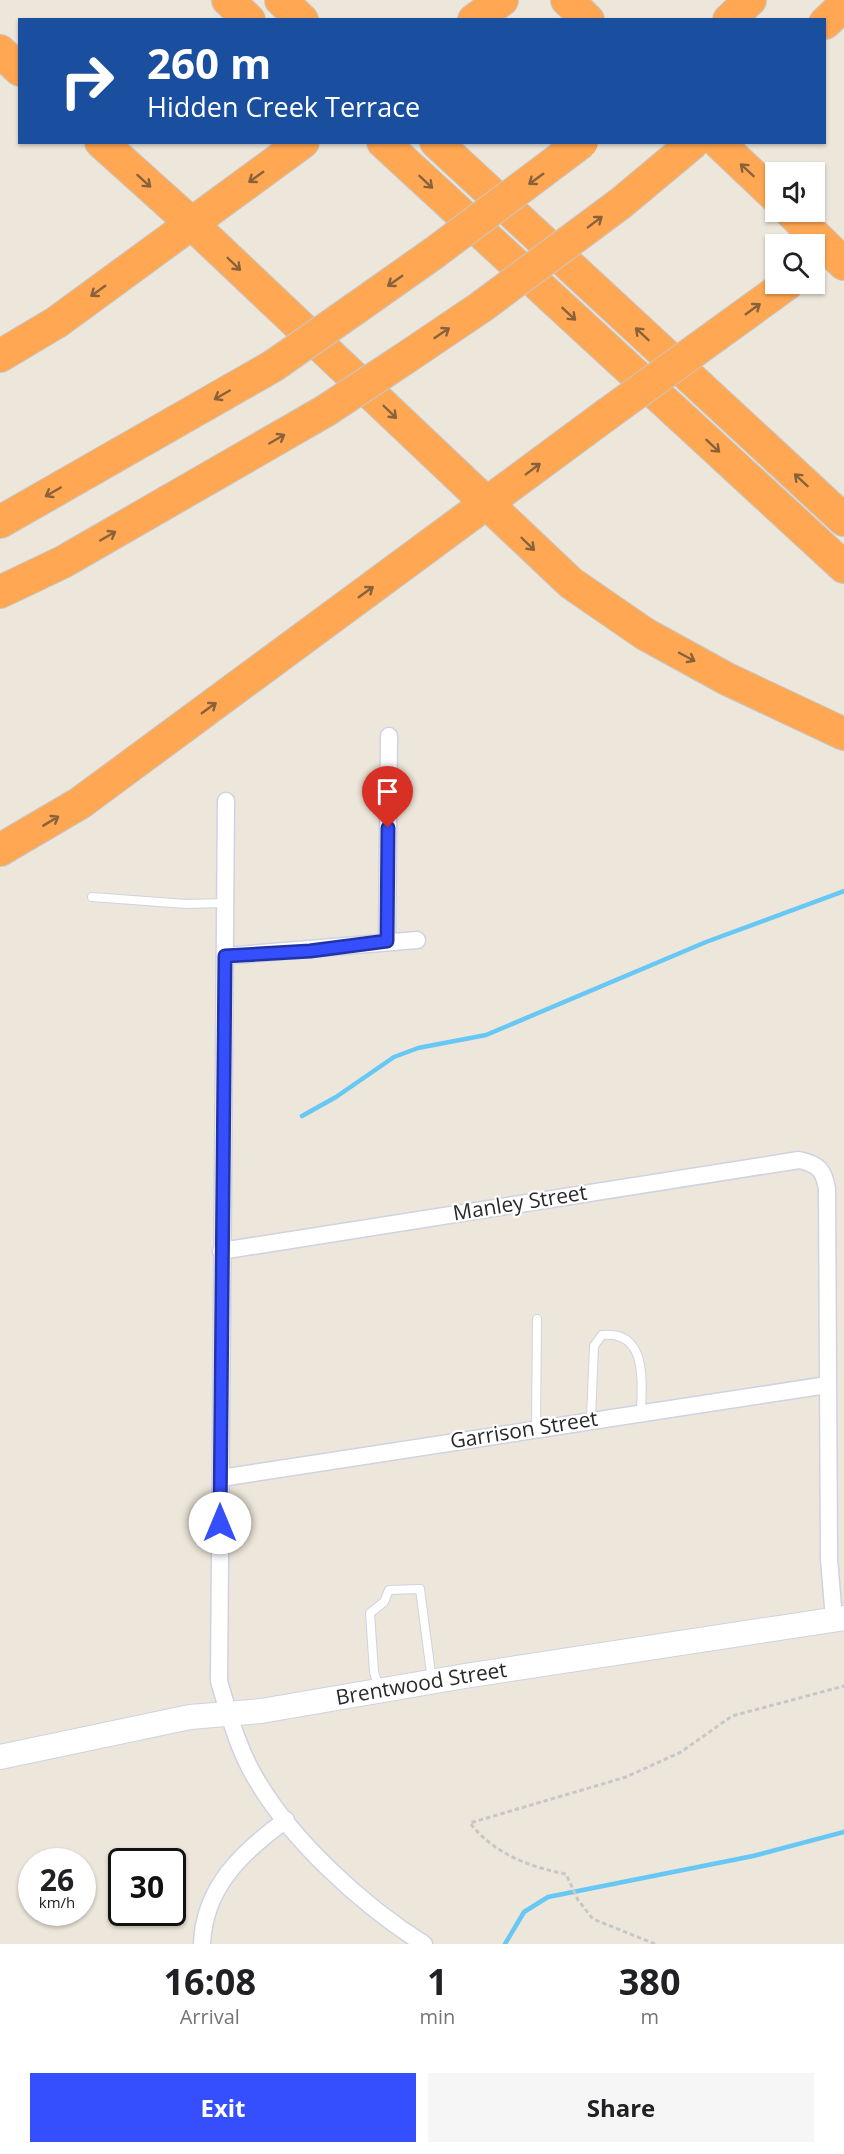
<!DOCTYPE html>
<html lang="en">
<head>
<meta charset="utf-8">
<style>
  :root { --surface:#fff; --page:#f6f6f6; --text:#202124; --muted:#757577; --accent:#354fff }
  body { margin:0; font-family:"Open Sans",sans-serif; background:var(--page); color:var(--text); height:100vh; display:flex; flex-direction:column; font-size:22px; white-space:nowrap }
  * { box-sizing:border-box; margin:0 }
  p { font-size:20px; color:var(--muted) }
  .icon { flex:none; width:33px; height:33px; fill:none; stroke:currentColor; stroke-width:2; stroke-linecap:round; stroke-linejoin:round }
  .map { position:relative; height:1944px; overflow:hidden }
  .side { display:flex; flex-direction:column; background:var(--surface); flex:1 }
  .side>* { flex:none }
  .top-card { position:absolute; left:18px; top:18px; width:808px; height:126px; border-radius:0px; box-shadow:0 2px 4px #0004; background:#1a4fa0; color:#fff; overflow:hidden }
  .tools { position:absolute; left:765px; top:162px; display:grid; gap:12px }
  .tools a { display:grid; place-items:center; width:60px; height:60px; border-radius:0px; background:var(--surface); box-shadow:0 2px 4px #0004; font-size:30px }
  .speed { position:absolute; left:18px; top:1848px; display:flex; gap:12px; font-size:30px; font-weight:700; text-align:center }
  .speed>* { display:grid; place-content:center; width:78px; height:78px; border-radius:50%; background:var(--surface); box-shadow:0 2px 4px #0004; line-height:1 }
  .speed small { font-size:15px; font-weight:400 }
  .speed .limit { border:3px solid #111; border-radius:9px; background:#fff; color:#111 }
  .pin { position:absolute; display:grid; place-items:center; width:51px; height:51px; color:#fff; margin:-62px -26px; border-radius:50% 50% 50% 0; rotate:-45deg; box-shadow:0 0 6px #0007 }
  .pin .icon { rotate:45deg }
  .me { position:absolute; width:66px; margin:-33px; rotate:0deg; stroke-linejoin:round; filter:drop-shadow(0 0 4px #0008) }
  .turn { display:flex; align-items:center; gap:21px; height:126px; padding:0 30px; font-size:27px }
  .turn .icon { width:78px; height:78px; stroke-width:2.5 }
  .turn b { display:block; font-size:42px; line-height:51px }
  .eta { display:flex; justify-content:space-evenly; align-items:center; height:102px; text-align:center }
  .eta b { font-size:36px; font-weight:700; line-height:42px }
  .button { display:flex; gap:12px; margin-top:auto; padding:12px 30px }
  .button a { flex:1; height:69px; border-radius:0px; background:var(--accent); color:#fff; font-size:24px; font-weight:700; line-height:69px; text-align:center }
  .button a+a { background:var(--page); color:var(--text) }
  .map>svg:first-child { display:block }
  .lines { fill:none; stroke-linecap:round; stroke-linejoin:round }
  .stream { stroke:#67c7f5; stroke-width:4.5 }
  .lane-casing { stroke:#cfd2e3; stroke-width:10 }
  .street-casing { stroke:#cfd2e3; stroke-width:19 }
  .secondary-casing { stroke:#cfd2e3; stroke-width:26 }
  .highway-casing { stroke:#c7c7c7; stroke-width:34 }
  .path { stroke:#c7c7c7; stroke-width:3; stroke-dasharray:4.5 3; stroke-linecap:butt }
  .lane { stroke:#fff; stroke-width:8 }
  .street { stroke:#fff; stroke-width:16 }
  .secondary { stroke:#fff; stroke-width:24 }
  .highway { stroke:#ffa753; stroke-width:32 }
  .highway-bridge-casing { stroke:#c7c7c7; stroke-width:34; stroke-linecap:butt }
  .highway-bridge { stroke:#ffa753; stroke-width:32 }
  .oneway { stroke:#89623c }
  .route-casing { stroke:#2233a6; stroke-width:15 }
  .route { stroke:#354fff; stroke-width:10 }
  .labels { text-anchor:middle; stroke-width:4.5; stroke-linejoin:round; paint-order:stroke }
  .street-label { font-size:21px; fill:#292929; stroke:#fff }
</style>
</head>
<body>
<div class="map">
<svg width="844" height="1944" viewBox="0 0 844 1944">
  <rect width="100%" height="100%" fill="#ede6da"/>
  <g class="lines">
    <!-- stream -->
    <g class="stream">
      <path d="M 302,1116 L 336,1097 L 394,1057 L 418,1048 L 486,1035 L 706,942 L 844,891"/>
      <path d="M 505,1944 L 524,1912 L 548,1897 L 753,1856 L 844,1832"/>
    </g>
    <!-- lane casing -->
    <g class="lane-casing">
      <g id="lane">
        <path d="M 92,897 L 186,904 L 225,903"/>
        <path d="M 591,1419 L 594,1346 L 602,1335 C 647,1330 642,1380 641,1412"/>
        <path d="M 536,1428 L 537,1319"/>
        <path d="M 379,1688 L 374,1672 L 370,1613 L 384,1602 L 389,1590 L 420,1589 L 432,1681"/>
      </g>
    </g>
    <!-- street casing -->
    <g class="street-casing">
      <g id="street">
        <path d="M 226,801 L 219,1681 C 229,1715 238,1749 256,1779 C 292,1841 363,1906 424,1944"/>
        <path d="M 387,941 L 389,736"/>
        <path d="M 225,956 L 417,940"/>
        <path d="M 221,1251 L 799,1160 C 818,1164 824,1170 827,1189 L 829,1559 L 834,1619"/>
        <path d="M 221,1478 L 827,1385"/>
        <path d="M 202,1944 C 204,1887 243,1851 286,1820"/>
      </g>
    </g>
    <!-- secondary casing -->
    <g class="secondary-casing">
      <g id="secondary">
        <path id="s1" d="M 0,1757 L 190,1717 L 261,1711 L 465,1676 L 844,1618"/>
      </g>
    </g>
    <!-- highway casing -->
    <g class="highway-casing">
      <g id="highway">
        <path d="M 228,0 L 249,20"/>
        <path d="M 281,0 L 302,20"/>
        <path d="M 567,0 L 588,20"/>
        <path d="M 474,20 L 502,0"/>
        <path d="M 729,20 L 750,0"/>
        <path d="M 825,23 L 844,5"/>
        <path d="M 0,51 L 20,70"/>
        <path d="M 101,142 L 191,223 L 571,583 L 645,634 L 727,679 L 844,734"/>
        <path d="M 383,142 L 844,567"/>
        <path d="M 436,142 L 844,520"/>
        <path d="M 718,142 L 776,197"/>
        <path d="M 791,212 L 844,264"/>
        <path d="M 356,308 L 434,253"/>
        <path d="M 718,334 L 787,284"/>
        <path d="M 0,356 L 57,322 L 303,142"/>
        <path d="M 404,359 L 481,307"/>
        <path d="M 0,522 L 273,366"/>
        <path d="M 0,592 L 63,562 L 325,411"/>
        <path d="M 0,850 L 80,803 L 606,415"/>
      </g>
    </g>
    <!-- path -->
    <path class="path" d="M 655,1944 L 593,1919 L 578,1900 L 566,1874 C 529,1867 493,1853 470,1823 L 626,1777 L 681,1752 L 732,1716 L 844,1686"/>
    <!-- lane -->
    <use href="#lane" class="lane"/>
    <!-- street -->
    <use href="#street" class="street"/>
    <!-- secondary -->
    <use href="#secondary" class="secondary"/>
    <!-- highway -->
    <use href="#highway" class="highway"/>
    <!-- highway-bridge casing -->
    <g class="highway-bridge-casing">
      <g id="highway-bridge">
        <path d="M 434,253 L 582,142"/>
        <path d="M 481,307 L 621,203 L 694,142"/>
        <path d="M 273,366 L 356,308"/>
        <path d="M 325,411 L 404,359"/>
        <path d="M 606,415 L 718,334"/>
      </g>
    </g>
    <!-- highway-bridge -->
    <use href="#highway-bridge" class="highway-bridge"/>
  </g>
  <!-- one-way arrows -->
  <defs><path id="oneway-shaft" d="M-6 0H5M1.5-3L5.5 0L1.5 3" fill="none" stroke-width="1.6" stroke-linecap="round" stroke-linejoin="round" transform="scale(1.5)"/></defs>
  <g class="oneway">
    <use href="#oneway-shaft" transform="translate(747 170) rotate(-137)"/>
    <use href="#oneway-shaft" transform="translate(256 177) rotate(144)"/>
    <use href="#oneway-shaft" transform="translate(536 179) rotate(144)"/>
    <use href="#oneway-shaft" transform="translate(144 181) rotate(42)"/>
    <use href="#oneway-shaft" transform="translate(426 182) rotate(43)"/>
    <use href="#oneway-shaft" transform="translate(595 222) rotate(-37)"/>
    <use href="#oneway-shaft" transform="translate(234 264) rotate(44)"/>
    <use href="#oneway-shaft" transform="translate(395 281) rotate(145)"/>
    <use href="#oneway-shaft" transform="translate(98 291) rotate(144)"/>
    <use href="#oneway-shaft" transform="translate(753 309) rotate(-36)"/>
    <use href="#oneway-shaft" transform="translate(569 314) rotate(43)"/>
    <use href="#oneway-shaft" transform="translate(442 333) rotate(-34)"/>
    <use href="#oneway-shaft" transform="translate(642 334) rotate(-137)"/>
    <use href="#oneway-shaft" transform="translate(222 395) rotate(150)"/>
    <use href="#oneway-shaft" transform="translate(390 412) rotate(44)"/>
    <use href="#oneway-shaft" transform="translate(277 439) rotate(-30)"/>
    <use href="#oneway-shaft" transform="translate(713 446) rotate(43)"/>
    <use href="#oneway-shaft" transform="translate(533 469) rotate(-37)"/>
    <use href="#oneway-shaft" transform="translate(801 480) rotate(-137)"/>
    <use href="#oneway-shaft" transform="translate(53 492) rotate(150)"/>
    <use href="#oneway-shaft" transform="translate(108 536) rotate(-30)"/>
    <use href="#oneway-shaft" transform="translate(528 544) rotate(44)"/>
    <use href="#oneway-shaft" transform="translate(366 592) rotate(-36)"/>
    <use href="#oneway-shaft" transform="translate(687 657) rotate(28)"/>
    <use href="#oneway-shaft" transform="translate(209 708) rotate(-36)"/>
    <use href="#oneway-shaft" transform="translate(51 821) rotate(-31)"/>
  </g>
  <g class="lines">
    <!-- route casing -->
    <g class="route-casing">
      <path id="route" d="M 220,1523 L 225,956 L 310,951 L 387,941 L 388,828"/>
    </g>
    <!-- route -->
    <use href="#route" class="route"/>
  </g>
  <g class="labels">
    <!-- street labels -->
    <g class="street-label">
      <text transform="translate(520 1203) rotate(-9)" y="7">Manley Street</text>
      <text transform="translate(524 1430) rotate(-9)" y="7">Garrison Street</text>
      <text dy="7" stroke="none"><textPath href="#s1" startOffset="428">Brentwood Street</textPath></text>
    </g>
  </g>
</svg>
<div class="tools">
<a><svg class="icon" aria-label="sound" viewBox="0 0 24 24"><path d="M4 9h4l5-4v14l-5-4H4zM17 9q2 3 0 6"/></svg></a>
<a><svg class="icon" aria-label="search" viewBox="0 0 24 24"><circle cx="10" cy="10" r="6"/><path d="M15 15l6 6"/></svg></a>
</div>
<div class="speed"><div>26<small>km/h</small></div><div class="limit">30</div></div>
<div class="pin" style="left:388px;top:828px;background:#d93025"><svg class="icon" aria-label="arrive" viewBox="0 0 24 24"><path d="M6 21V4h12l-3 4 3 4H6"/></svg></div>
<svg class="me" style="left:220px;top:1523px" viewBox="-20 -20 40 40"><circle r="19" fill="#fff"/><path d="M0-13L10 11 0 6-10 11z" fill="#354fff"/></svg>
<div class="top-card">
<div class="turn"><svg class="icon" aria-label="right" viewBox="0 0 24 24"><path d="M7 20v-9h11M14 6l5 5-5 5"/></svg><div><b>260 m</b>Hidden Creek Terrace</div></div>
</div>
</div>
<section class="side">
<div class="eta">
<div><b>16:08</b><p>Arrival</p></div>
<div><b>1</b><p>min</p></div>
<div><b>380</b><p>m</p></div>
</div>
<div class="button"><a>Exit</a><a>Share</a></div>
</section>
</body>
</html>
